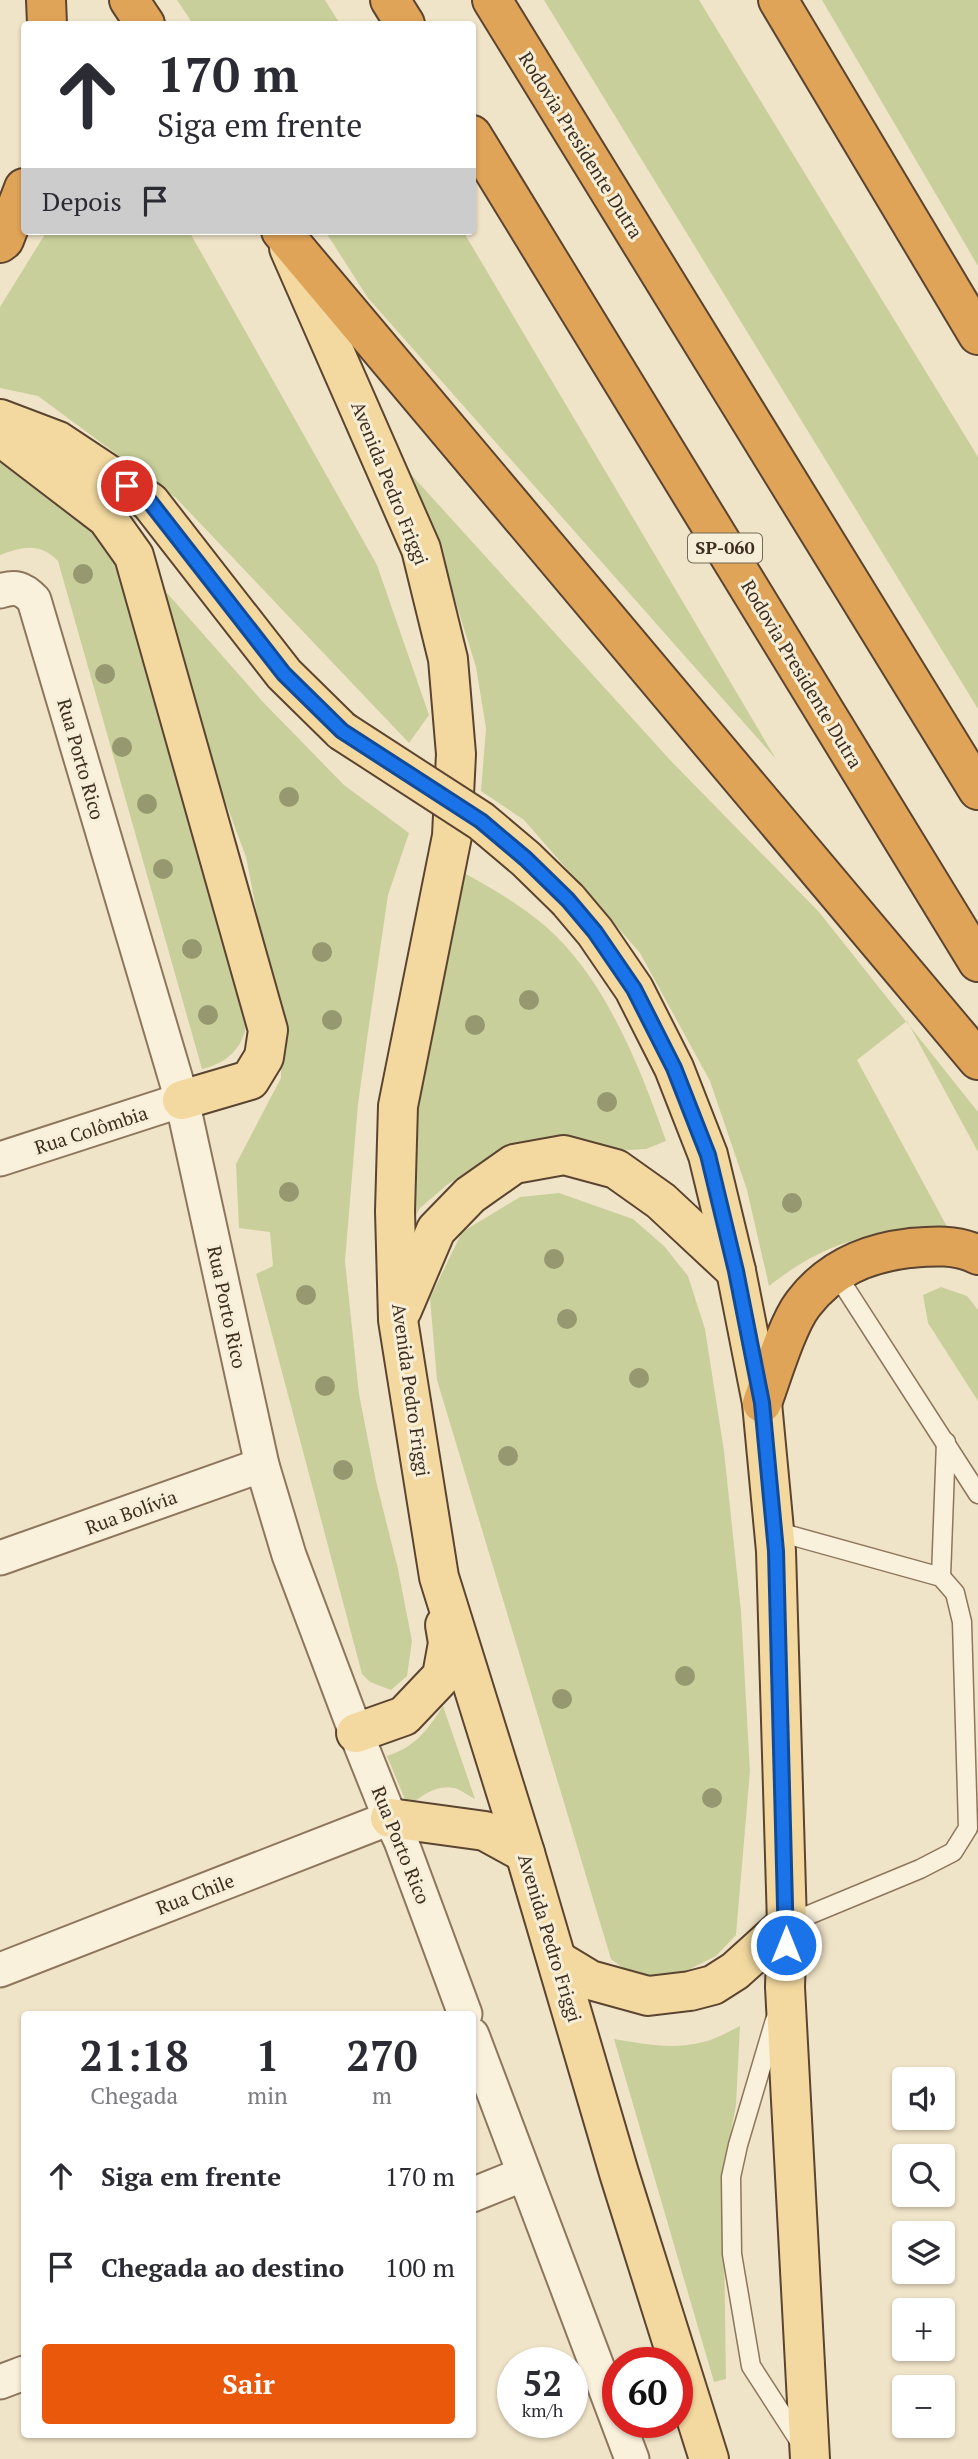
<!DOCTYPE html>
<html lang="pt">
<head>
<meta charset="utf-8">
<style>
  :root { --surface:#fff; --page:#f7f7f7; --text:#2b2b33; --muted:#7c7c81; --accent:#ea580c }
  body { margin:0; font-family:"PT Serif",serif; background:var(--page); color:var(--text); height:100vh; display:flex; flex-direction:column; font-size:26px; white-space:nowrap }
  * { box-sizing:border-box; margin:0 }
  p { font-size:23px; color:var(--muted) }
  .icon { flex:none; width:38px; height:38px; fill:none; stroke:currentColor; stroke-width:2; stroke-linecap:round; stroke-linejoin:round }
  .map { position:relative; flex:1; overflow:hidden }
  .drawer { position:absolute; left:21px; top:2011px; width:455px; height:427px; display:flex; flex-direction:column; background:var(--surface); border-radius:7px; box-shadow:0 2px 5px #0004 }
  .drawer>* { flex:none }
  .guide { position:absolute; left:21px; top:21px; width:455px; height:214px; border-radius:7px; box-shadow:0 2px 5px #0004; background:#fff; color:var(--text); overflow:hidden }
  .fabs { position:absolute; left:892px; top:2067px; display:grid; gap:14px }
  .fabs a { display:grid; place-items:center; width:63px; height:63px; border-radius:7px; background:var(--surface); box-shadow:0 2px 5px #0004; font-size:35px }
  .speed { position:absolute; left:497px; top:2347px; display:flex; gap:14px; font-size:35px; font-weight:700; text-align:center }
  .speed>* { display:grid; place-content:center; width:91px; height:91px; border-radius:50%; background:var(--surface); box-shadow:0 2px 5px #0004; line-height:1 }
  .speed small { font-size:18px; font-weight:400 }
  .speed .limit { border:10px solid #d22; background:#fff; color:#111 }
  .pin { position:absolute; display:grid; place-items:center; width:60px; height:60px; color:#fff; margin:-30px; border:4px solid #fff; border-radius:50%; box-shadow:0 2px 7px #0007 }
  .me { position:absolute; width:77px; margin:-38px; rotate:0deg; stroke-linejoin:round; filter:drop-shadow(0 0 5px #0008) }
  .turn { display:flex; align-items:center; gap:24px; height:147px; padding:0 21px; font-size:32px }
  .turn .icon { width:91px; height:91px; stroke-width:2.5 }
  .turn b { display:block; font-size:49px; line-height:60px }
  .then { display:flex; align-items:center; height:66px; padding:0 21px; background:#0003; gap:14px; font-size:26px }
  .eta { display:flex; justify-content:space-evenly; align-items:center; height:119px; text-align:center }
  .eta b { font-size:42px; font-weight:600; line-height:49px }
  .primary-button { display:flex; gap:14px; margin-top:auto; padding:14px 21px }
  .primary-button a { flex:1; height:80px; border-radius:7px; background:var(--accent); color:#fff; font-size:28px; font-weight:600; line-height:80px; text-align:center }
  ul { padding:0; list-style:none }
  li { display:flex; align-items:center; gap:21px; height:91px; padding:0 21px }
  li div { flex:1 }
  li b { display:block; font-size:26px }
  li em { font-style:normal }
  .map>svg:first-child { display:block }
  .green { fill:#c9cf9b }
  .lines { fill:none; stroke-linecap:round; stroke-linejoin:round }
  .lane-casing { stroke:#8d765c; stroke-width:21 }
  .street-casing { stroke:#8d765c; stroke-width:37 }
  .primary-casing { stroke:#5b4430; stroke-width:42 }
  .highway-casing { stroke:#5b4430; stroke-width:42 }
  .lane { stroke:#faf1dc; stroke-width:18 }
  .street { stroke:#faf1dc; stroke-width:33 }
  .primary { stroke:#f3d9a0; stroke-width:38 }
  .highway { stroke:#e0a458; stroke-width:38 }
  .primary-bridge-casing { stroke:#5b4430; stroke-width:42; stroke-linecap:butt }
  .primary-bridge { stroke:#f3d9a0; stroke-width:38 }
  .tree { fill:#96986f }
  .route-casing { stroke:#114b97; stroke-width:18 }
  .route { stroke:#1a73e8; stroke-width:12 }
  .labels { text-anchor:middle; stroke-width:6; stroke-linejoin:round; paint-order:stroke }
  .shield { fill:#f7eed8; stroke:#756857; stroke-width:2 }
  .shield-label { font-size:18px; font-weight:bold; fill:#3d2e20 }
  .street-label { font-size:19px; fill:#3d2e20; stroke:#f7eed8 }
</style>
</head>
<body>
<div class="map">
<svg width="978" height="2459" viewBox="0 0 978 2459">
  <rect width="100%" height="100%" fill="#f0e4c8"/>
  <!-- green -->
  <g class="green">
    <path d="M 177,0 L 325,0 L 340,24 L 193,24 Z"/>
    <path d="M 544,0 L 699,0 L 978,457 L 978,709 Z"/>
    <path d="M 822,0 L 978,0 L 978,266 Z"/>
    <path d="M 47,231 L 189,231 L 377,565 L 429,715 L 409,743 L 176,498 L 38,396 L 0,388 L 0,307 Z"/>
    <path d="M 325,231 L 463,231 L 776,759 L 368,298 Z"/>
    <path d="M 0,456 L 74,499 L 120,566 L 247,1017 C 246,1045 229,1063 202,1069 L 58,561 C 39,542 23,547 0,555 Z"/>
    <path d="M 408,471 L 671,761 L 819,912 L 978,1112 L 978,1152 L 907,1021 L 857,1060 L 951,1234 C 930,1234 907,1232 886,1234 C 843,1238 803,1259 769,1286 L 747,1190 L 710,1081 L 640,953 L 524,820 L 481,791 L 486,728 L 476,667 L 441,555 Z"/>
    <path d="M 167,593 L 263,702 L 344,785 L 409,833 L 388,895 L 370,1018 L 358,1104 L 345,1261 L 359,1394 L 376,1481 L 398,1569 L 412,1641 L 407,1676 L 391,1690 L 370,1682 L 362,1674 L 256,1274 L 273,1266 L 270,1232 L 239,1228 L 236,1164 L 281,1078 L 281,1037 L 246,857 L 191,709 L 162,598 Z"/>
    <path d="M 455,868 C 486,885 517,902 544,925 C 605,977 640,1067 666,1141 L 646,1149 L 628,1150 L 562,1138 L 494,1158 L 448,1184 L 420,1208 L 404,1235 L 405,1139 Z"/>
    <path d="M 559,1193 L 633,1219 L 664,1246 L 688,1276 L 705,1329 L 724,1451 L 741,1611 L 750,1771 L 736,1935 L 716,1956 L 678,1975 L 636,1978 L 611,1959 L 437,1380 L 430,1298 L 462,1232 L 520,1197 Z"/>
    <path d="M 941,1287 L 967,1296 L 978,1310 L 978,1401 L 928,1323 L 923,1295 Z"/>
    <path d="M 443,1706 L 475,1799 C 469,1796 461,1790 455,1788 C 436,1784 421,1796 408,1807 L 387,1756 C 415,1747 427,1731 443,1706 Z"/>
    <path d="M 740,2026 L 736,2105 L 723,2174 L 726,2379 L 714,2382 L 614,2039 C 644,2044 673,2050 703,2042 C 716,2039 728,2032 740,2026 Z"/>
  </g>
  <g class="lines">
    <!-- lane casing -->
    <g class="lane-casing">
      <g id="lane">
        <path d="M 835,1272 L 978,1494"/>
        <path d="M 775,1531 L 941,1577 L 955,1593 L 962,1622 L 968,1828 L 953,1852 L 920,1869 L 787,1924"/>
        <path d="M 941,1577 L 946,1442"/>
        <path d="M 775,2020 L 738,2145 L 731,2177 L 732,2254 L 751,2366 L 800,2442"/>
      </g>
    </g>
    <!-- street casing -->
    <g class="street-casing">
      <g id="street">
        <path d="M 0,591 C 15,586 23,588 34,600 L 182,1100 L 262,1465 L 289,1555 L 356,1733 L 390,1818 L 401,1841 L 465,2014"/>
        <path d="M 0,1159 L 182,1100"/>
        <path d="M 0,1558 L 262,1465"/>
        <path d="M 0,1970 L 390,1818"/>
        <path d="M 472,2035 L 632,2459"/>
        <path d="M 472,2195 L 524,2174"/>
        <path d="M 0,2382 L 24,2373"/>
      </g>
    </g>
    <!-- primary casing -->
    <g class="primary-casing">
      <g id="primary">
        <path d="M 289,248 L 421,549 L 448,659 L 456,754 L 452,836 L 398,1106 L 395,1211 L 398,1320 L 439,1577 L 525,1853 L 619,2173 L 709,2459"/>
        <path d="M 0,419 L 58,441 L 150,502 L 284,674 L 342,731"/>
        <path d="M 0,436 L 107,518 L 134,556 L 268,1030 L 264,1057 L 250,1080 L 182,1100"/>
        <path d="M 568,900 L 595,932 L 634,989 L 674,1068 L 708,1155 L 736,1271 L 762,1403 L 776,1551 L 787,1924 L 785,1987 L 810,2459"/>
        <path d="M 402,1310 L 436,1230 L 470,1195 L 514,1164 L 564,1155 L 616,1169 L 661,1201 L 736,1271"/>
        <path d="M 356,1733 L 404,1716 L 442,1676 L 448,1643 L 445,1625"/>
        <path d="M 390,1818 L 485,1831 L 525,1853"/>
        <path d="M 557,1960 L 590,1980 L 648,1996 L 690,1991 L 713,1985 L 735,1971 L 787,1924"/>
      </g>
    </g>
    <!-- highway casing -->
    <g class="highway-casing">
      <g id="highway">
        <path d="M 46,0 L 47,24"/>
        <path d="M 129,0 L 145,24"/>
        <path d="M 390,0 L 405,24"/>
        <path d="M 492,0 L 978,790"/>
        <path d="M 778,0 L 978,335"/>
        <path d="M 472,135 L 978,962"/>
        <path d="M 281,231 L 978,1060"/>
        <path d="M 0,243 L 4,240 L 24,188"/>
        <path d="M 762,1403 C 772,1376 787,1325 803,1304 C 830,1268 867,1253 910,1248 C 933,1246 957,1244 978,1255"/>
      </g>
    </g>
    <!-- lane -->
    <use href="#lane" class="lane"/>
    <!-- street -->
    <use href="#street" class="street"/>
    <!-- primary -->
    <use href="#primary" class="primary"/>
    <!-- highway -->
    <use href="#highway" class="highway"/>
    <!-- primary-bridge casing -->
    <g class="primary-bridge-casing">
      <path id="primary-bridge" d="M 342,731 L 481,821 L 526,859 L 568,900"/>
    </g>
    <!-- primary-bridge -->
    <use href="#primary-bridge" class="primary-bridge"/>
  </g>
  <!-- trees -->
  <g class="tree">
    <circle cx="83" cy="574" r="10"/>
    <circle cx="105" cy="674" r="10"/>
    <circle cx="122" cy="747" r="10"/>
    <circle cx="289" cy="797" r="10"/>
    <circle cx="147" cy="804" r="10"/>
    <circle cx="163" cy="869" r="10"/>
    <circle cx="192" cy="949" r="10"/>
    <circle cx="322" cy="952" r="10"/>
    <circle cx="529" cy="1000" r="10"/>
    <circle cx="208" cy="1015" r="10"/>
    <circle cx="332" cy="1020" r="10"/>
    <circle cx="475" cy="1025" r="10"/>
    <circle cx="607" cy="1102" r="10"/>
    <circle cx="289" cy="1192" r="10"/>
    <circle cx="792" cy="1203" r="10"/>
    <circle cx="554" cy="1259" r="10"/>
    <circle cx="306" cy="1295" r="10"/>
    <circle cx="567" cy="1319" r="10"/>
    <circle cx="639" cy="1378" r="10"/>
    <circle cx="325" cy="1386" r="10"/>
    <circle cx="508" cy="1456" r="10"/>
    <circle cx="343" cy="1470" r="10"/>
    <circle cx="685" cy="1676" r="10"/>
    <circle cx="562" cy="1699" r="10"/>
    <circle cx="712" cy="1798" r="10"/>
  </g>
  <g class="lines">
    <!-- route casing -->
    <g class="route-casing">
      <path id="route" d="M 127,486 L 150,502 L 284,674 L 342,731 L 481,821 L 526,859 L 568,900 L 595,932 L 634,989 L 674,1068 L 708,1155 L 736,1271 L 762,1403 L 776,1551 L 786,1945"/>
    </g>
    <!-- route -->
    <use href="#route" class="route"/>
  </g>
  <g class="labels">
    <!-- shield labels -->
    <rect class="shield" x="688" y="533.5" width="74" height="29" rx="5"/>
    <g class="shield-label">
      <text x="725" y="554">SP-060</text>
    </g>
    <!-- street labels -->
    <g class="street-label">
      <text transform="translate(581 145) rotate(58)" y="7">Rodovia Presidente Dutra</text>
      <text transform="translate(390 483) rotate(68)" y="7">Avenida Pedro Friggi</text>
      <text transform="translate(802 674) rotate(59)" y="7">Rodovia Presidente Dutra</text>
      <text transform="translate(81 759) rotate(74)" y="7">Rua Porto Rico</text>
      <text transform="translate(91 1130) rotate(-18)" y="7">Rua Colômbia</text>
      <text transform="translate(227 1307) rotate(78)" y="7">Rua Porto Rico</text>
      <text transform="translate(411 1390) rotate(82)" y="7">Avenida Pedro Friggi</text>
      <text transform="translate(131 1512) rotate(-20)" y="7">Rua Bolívia</text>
      <text transform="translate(401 1845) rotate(68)" y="7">Rua Porto Rico</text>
      <text transform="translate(195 1894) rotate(-21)" y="7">Rua Chile</text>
      <text transform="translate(550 1938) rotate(73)" y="7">Avenida Pedro Friggi</text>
    </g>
  </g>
</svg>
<div class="fabs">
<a><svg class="icon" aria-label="sound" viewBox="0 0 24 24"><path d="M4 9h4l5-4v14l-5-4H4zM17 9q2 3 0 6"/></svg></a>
<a><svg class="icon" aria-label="search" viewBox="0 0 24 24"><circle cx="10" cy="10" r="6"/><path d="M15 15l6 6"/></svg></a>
<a><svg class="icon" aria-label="layers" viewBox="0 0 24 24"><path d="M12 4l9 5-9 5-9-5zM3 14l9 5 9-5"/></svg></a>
<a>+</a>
<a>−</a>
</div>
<div class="speed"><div>52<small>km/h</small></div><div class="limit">60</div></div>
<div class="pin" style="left:127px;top:486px;background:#d93025"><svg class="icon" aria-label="arrive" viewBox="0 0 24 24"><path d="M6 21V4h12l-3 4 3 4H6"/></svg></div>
<svg class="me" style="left:786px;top:1945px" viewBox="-20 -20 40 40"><circle r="17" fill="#1a73e8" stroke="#fff" stroke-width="3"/><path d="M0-11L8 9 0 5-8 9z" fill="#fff"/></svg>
<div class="guide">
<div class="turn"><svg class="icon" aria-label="ahead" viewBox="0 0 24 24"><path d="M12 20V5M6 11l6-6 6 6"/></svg><div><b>170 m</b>Siga em frente</div></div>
<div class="then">Depois<svg class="icon" aria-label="arrive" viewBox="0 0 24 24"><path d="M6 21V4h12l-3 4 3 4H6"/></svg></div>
</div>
<section class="drawer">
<div class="eta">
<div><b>21:18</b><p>Chegada</p></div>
<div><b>1</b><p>min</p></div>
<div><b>270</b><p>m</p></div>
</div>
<ul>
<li><svg class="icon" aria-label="ahead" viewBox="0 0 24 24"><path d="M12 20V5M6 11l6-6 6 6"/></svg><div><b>Siga em frente</b></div><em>170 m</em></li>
<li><svg class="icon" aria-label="arrive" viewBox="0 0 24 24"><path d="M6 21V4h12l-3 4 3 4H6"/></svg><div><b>Chegada ao destino</b></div><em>100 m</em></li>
</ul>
<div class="primary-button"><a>Sair</a></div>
</section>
</div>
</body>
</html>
